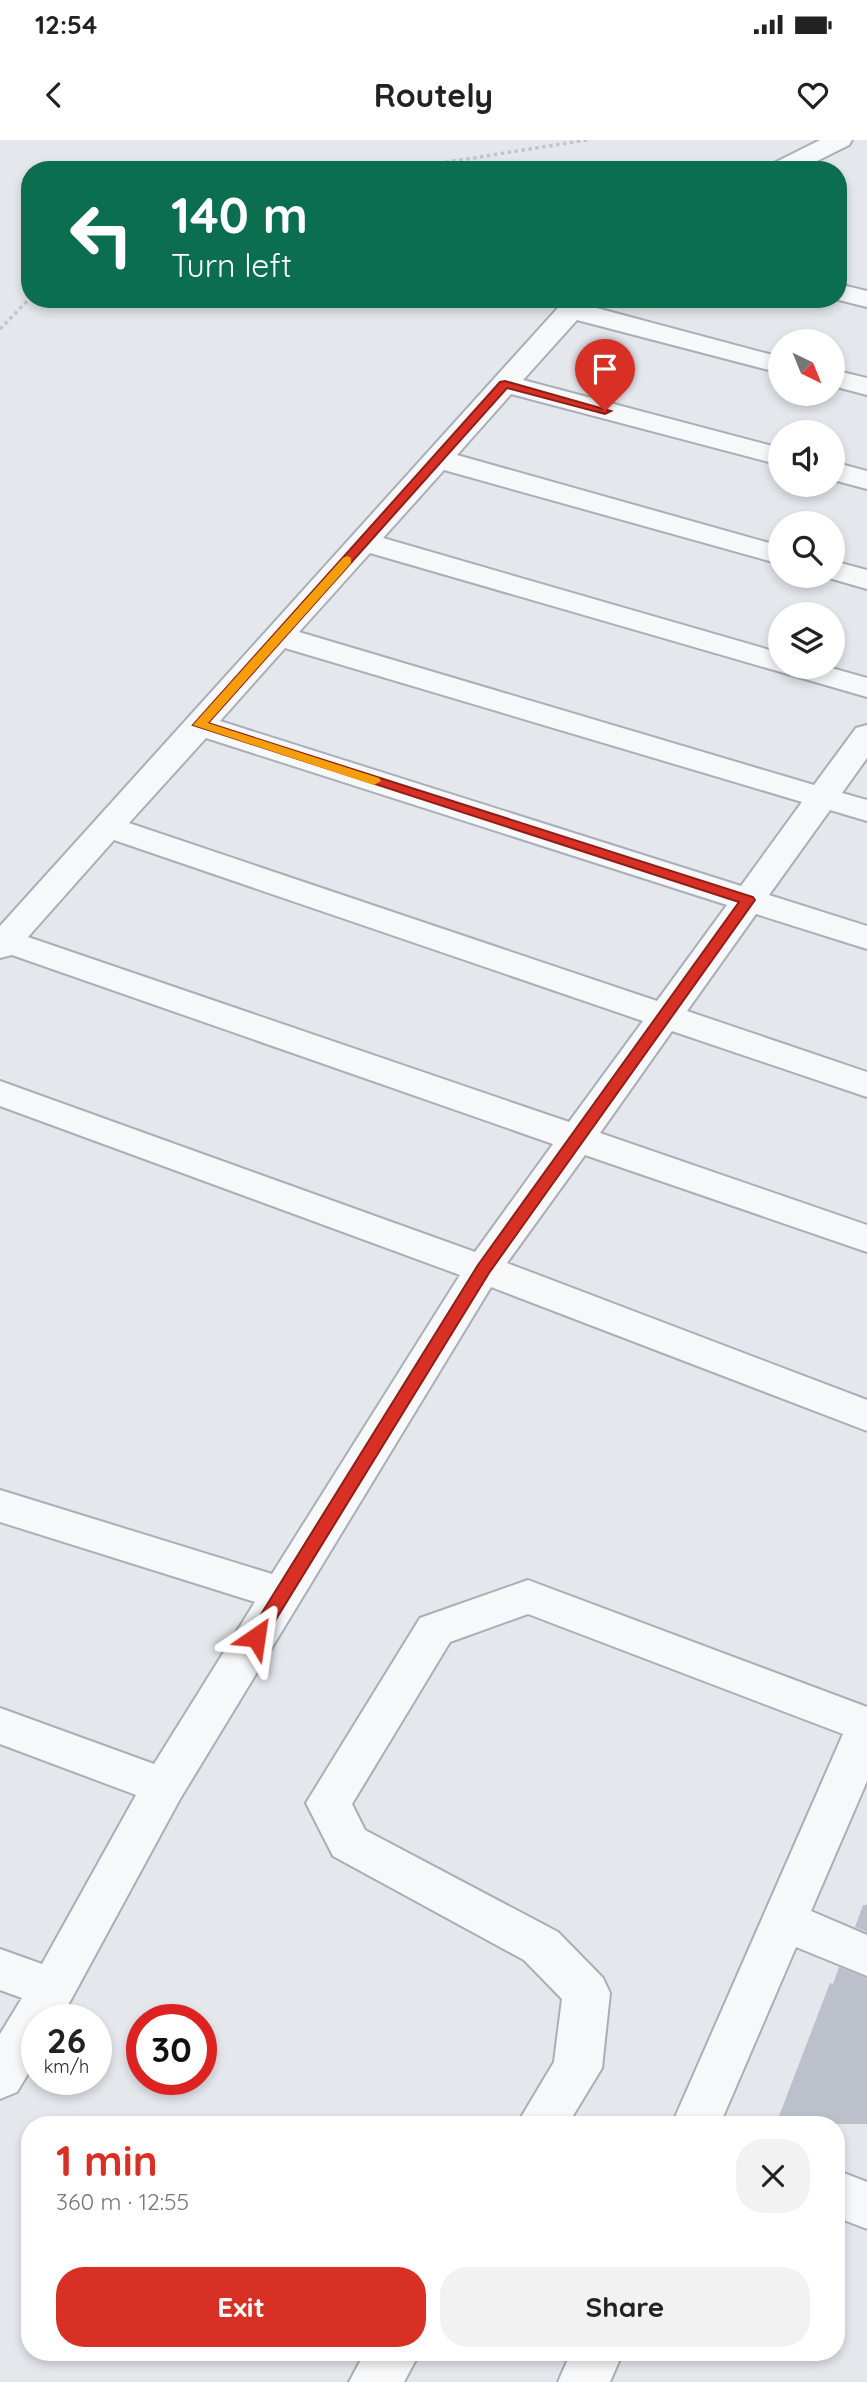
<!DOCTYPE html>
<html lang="en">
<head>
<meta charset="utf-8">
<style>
  :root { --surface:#fff; --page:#f2f2f2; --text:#222; --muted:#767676; --accent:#d93025 }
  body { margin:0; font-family:Quicksand,sans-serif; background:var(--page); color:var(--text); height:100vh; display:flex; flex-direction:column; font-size:26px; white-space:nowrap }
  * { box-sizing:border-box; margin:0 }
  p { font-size:23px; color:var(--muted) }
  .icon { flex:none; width:38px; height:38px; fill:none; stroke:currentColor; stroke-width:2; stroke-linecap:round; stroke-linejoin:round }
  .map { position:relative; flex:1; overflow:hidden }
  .panel { position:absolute; left:21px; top:1976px; width:824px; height:245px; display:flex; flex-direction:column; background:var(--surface); border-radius:28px; box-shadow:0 4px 10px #0003 }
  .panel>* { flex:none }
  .top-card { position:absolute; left:21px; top:21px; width:826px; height:147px; border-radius:28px; box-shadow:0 4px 10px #0003; background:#0b6e4f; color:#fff; overflow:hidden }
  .needle { width:46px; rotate:137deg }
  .fabs { position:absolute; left:768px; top:189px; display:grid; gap:14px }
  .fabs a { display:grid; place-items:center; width:77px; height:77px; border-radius:50%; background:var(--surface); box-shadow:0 4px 10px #0003; font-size:35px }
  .speed { position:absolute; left:21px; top:1864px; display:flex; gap:14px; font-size:35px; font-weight:700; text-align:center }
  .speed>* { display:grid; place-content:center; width:91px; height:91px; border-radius:50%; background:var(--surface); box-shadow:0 4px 10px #0003; line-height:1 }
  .speed small { font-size:18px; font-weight:400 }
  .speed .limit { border:10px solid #d22; background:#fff; color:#111 }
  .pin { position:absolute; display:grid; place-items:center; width:60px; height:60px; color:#fff; margin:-72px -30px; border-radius:50% 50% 50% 0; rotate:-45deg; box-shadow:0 0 7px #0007 }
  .pin .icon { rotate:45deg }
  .me { position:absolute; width:77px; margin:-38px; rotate:32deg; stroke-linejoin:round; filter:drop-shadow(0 0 5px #0008) }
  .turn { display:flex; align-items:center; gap:24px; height:147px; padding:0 35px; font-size:32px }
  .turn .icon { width:91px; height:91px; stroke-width:2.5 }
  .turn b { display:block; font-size:49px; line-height:60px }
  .round { display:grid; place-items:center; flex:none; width:74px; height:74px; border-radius:28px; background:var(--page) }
  .overview { display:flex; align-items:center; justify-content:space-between; height:119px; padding:0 35px }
  h1 { font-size:42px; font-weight:700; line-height:52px; color:var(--accent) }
  .cta { display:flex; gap:14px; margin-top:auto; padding:14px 35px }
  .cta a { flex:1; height:80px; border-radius:28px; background:var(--accent); color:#fff; font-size:28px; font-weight:700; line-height:80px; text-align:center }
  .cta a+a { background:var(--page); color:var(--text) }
  .status { display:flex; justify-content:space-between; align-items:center; height:49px; padding:0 35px; background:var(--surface); direction:ltr }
  .status svg { height:19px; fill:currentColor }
  header { display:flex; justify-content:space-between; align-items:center; height:91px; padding:0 35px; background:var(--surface); font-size:32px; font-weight:700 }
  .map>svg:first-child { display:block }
  .building { fill:#bbc0ca }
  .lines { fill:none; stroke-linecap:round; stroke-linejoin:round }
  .minor-casing { stroke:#a9aeb7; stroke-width:4 }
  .path { stroke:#c2c5cb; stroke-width:3.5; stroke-dasharray:3.5 3.5; stroke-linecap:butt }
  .minor { fill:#f7f8fa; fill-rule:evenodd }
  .route { fill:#d93025; stroke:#8d1f18; stroke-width:2 }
  .slow { fill:#f59e0b }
</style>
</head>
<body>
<div class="status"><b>12:54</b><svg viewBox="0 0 49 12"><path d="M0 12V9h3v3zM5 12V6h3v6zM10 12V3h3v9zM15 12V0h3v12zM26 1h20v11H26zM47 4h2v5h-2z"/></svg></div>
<header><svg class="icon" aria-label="back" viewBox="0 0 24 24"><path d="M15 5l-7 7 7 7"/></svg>Routely<svg class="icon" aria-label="heart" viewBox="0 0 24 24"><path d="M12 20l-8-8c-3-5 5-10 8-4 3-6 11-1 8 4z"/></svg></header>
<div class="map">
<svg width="867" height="2242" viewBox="0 0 867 2242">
  <rect width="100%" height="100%" fill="#e4e7ec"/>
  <!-- building -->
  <g class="building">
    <path d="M 863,1765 L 867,1765 L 867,1792 L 855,1787 Z"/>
    <path d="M 839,1827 L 867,1838 L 867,1984 L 776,1984 L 830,1843 L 833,1844 Z"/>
  </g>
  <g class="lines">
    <!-- minor casing -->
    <g class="minor-casing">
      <g id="minor">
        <path d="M 820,0 L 852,0 L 849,5 L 799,30 L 767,30 L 770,25 Z"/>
        <path d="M 838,144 L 867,151 L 867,167 L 835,159 L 838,159 Z"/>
        <path d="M 566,159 L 594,159 L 589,166 L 780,217 L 780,233 L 577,180 L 523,240 L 780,308 L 780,325 L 511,254 L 457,315 L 780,406 L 780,424 L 444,330 L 383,398 L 780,513 L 780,527 L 828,527 L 867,538 L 867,557 L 370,413 L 299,492 L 814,645 L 856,588 L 867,585 L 867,618 L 842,653 L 867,660 L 867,681 L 830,670 L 769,755 L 867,786 L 867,809 L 756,774 L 687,871 L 867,932 L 867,957 L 672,891 L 600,993 L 867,1085 L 867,1112 L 585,1015 L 507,1123 L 867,1260 L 867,1291 L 491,1147 L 180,1659 L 60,1880 L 37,1880 L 37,1919 L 17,1952 L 0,1959 L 0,1894 L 22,1858 L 0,1850 L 0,1809 L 42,1824 L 136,1655 L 0,1604 L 0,1568 L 154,1624 L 255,1462 L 0,1382 L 0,1350 L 272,1434 L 460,1135 L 0,966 L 0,941 L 475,1112 L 553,1004 L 12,815 L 0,818 L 0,786 ZM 285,508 L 802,662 L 741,746 L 220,581 ZM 206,598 L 727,765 L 657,861 L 129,683 ZM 114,700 L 643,881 L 569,982 L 28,797 Z"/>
        <path d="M 833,230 L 867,238 L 867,255 L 833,246 Z"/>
        <path d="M 833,322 L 867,331 L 867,349 L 833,340 Z"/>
        <path d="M 833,421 L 867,430 L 867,449 L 822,436 L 833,436 Z"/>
        <path d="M 528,1440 L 867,1567 L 867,1641 L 811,1771 L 867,1795 L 867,1836 L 796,1807 L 720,1984 L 672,1984 L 843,1594 L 528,1474 L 450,1502 L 352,1664 L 365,1690 L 558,1792 L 603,1838 L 610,1853 L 602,1928 L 568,1984 L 517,1984 L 554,1922 L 562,1859 L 524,1820 L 333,1716 L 306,1663 L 420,1478 Z"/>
        <path d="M 836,2030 L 867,2042 L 867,2089 L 836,2077 Z"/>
        <path d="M 365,2212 L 420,2212 L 404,2242 L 349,2242 Z"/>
        <path d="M 571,2212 L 623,2212 L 610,2242 L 558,2242 Z"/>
      </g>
    </g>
    <!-- path -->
    <g class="path">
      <path d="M 397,30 L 587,0"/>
      <path d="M 0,189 L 30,158"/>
    </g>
    <!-- minor -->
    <use href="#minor" class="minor"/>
  </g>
  <!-- route -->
  <path class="route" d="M 505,241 L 611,271 L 605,274 L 507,248 L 208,583 L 753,757 L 755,760 L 489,1133 L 262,1502 L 250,1502 L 247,1497 L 250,1492 L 478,1125 L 739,762 L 193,585 L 500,242 Z"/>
  <!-- slow -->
  <path class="slow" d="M 347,416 L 351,418 L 351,423 L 208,583 L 379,638 L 381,641 L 374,645 L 193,585 L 343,418 Z"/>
</svg>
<div class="fabs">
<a><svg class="needle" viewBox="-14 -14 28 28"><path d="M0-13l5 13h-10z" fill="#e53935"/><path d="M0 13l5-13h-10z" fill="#767676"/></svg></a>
<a><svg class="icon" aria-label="sound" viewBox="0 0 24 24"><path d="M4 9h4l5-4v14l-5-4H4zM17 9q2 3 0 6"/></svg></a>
<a><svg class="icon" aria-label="search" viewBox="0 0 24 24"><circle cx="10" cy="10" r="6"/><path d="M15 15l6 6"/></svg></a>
<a><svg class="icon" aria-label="layers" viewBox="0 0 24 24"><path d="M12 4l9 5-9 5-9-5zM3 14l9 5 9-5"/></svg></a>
</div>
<div class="speed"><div>26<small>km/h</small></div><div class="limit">30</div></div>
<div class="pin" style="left:605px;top:271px;background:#d93025"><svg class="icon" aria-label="arrive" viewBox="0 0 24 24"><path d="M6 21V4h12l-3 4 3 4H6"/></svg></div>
<svg class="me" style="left:256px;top:1497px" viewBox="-20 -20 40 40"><path d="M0-17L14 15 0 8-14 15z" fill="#d93025" stroke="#fff" stroke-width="4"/></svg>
<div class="top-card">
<div class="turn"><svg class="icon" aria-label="left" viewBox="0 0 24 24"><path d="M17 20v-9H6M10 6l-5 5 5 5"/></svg><div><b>140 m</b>Turn left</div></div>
</div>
<section class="panel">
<div class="overview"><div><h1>1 min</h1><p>360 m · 12:55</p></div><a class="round"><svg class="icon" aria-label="close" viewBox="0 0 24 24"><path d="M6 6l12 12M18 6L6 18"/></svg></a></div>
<div class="cta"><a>Exit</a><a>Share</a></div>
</section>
</div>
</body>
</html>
